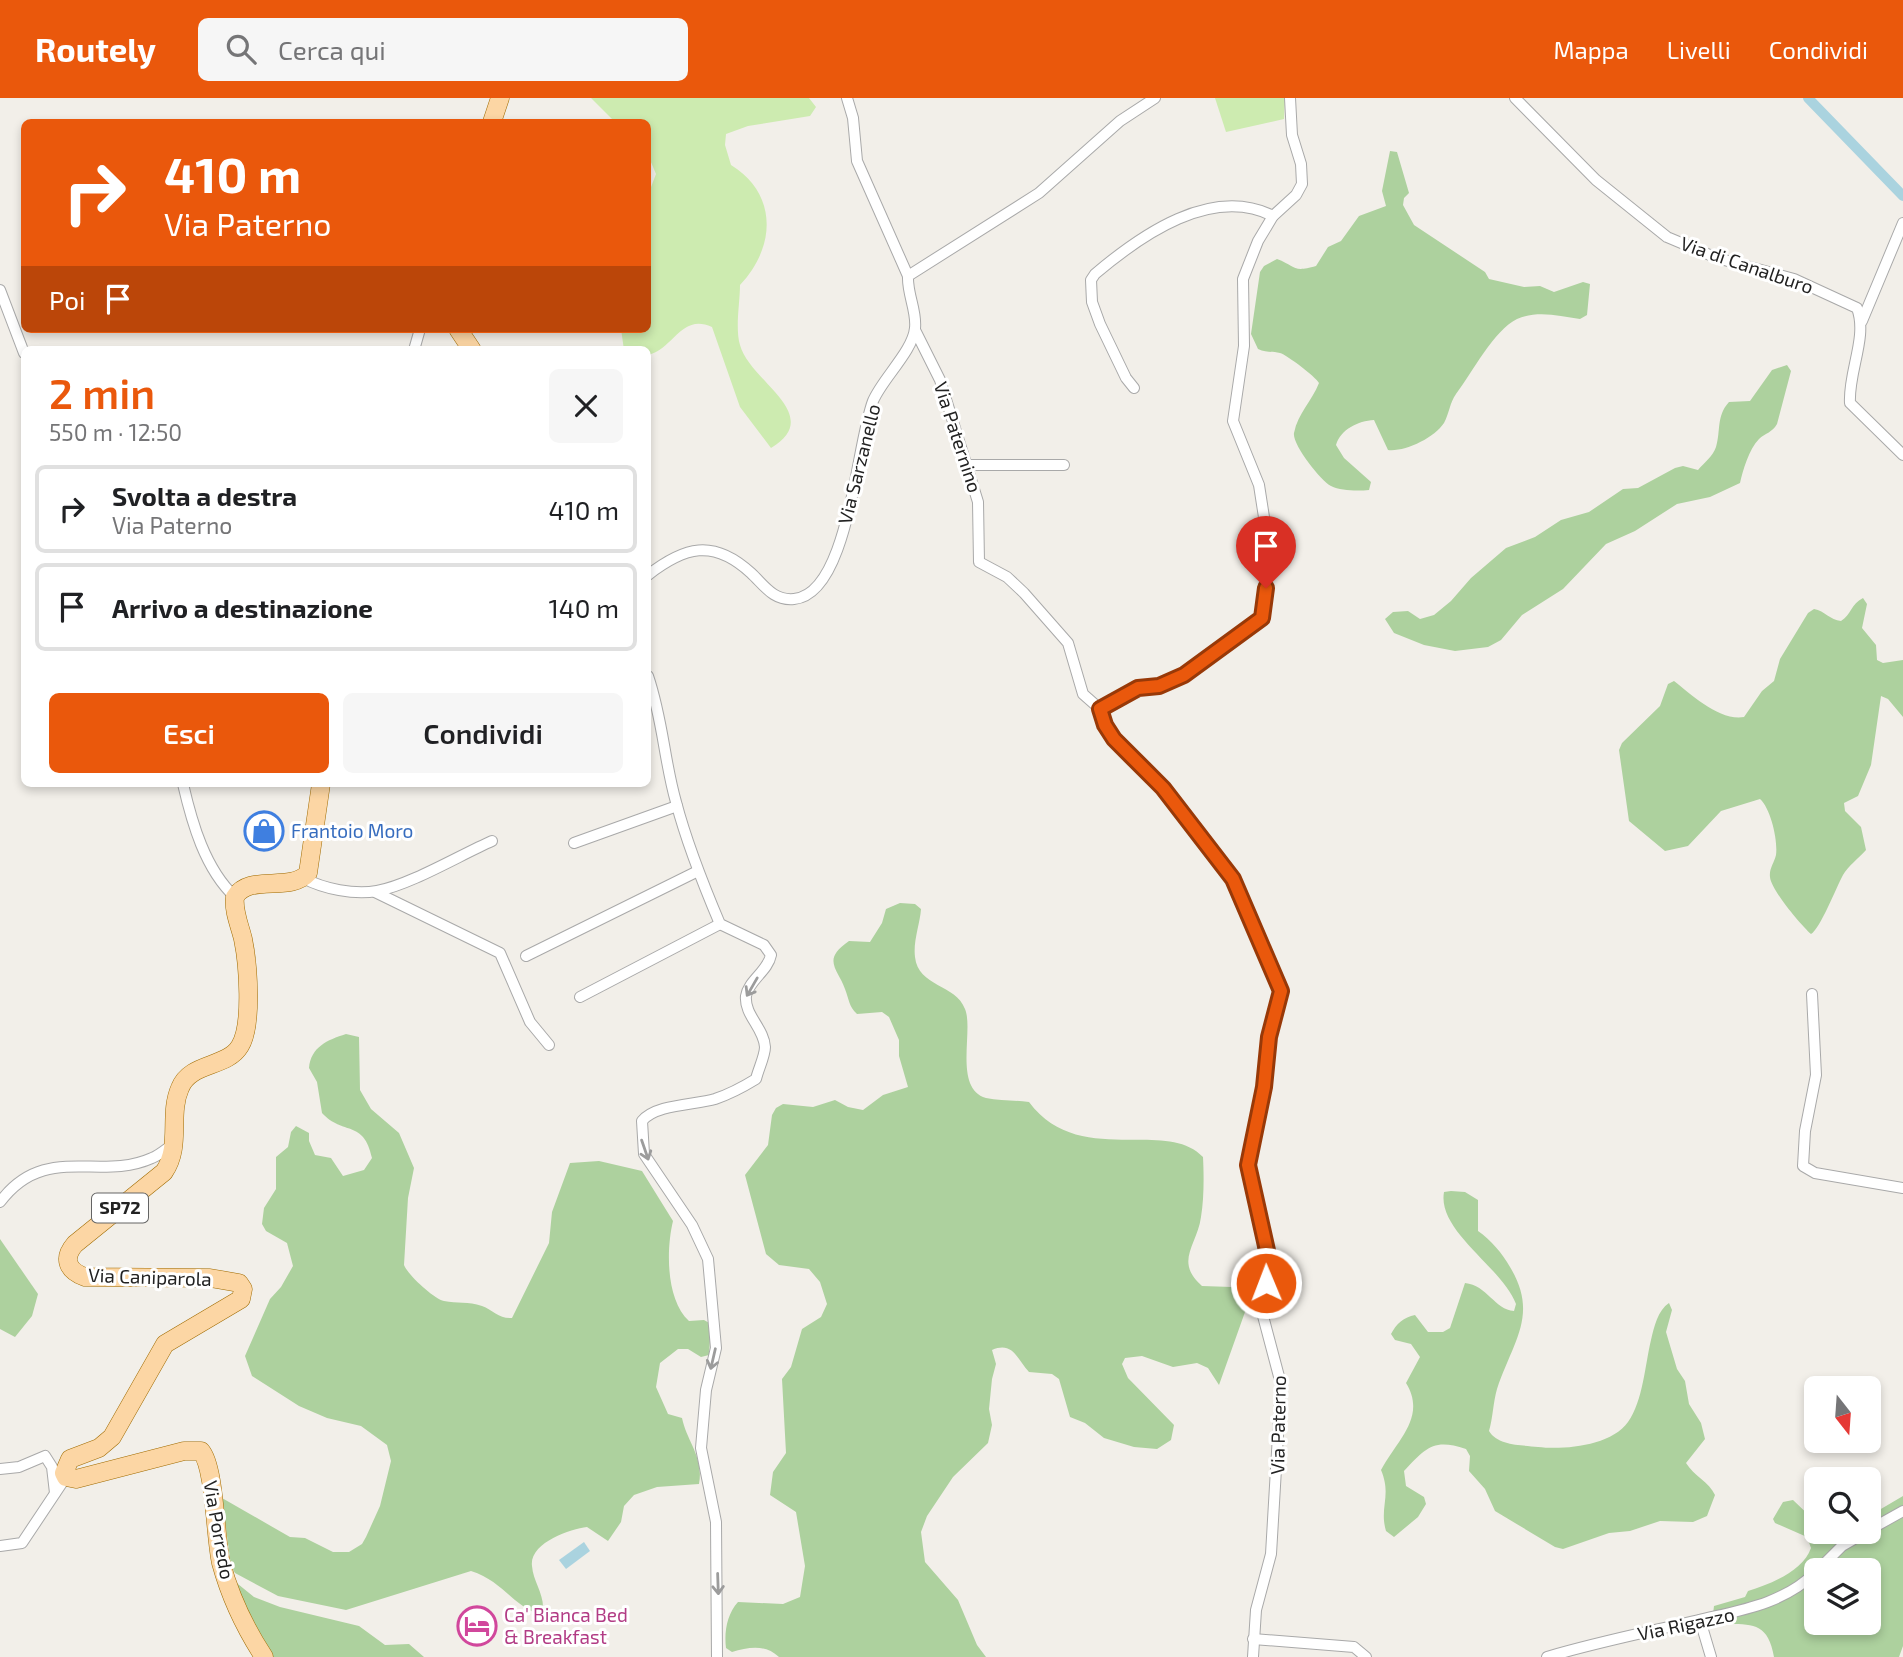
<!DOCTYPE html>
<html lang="it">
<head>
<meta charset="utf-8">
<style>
  :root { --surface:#fff; --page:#f6f6f6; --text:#202124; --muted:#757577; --line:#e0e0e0; --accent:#ea580c }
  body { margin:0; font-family:"Exo 2",sans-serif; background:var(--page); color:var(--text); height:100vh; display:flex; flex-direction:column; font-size:26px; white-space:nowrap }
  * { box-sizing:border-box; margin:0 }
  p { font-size:23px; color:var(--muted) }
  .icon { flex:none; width:38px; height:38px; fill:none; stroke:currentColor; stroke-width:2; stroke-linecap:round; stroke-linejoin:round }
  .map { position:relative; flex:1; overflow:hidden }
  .drawer { position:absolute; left:21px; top:248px; width:630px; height:441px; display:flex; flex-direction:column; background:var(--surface); border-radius:10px; box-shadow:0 4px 10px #0003 }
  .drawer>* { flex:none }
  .banner { position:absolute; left:21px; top:21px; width:630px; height:214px; border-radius:10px; box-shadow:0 4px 10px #0003; background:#ea580c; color:#fff; overflow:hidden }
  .needle { width:46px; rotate:163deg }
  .buttons { position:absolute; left:1804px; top:1278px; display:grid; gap:14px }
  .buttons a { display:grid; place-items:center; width:77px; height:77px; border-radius:10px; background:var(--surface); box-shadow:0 4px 10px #0003; font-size:35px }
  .pin { position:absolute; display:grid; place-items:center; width:60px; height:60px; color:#fff; margin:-72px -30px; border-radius:50% 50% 50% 0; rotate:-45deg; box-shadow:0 0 7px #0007 }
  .pin .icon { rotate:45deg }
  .me { position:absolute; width:77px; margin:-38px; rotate:359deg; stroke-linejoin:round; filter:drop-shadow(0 0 5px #0008) }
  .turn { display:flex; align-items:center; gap:24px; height:147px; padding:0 28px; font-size:32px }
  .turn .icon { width:91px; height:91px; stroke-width:2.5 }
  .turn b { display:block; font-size:49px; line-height:60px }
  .then { display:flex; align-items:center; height:66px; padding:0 28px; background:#0003; gap:14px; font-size:26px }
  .round { display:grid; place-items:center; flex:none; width:74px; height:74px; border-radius:10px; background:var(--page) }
  .summary { display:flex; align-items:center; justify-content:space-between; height:119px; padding:0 28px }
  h1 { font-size:42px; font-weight:600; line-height:52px; color:var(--accent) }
  .action { display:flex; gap:14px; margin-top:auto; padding:14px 28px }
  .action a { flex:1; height:80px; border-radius:10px; background:var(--accent); color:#fff; font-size:28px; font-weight:600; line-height:80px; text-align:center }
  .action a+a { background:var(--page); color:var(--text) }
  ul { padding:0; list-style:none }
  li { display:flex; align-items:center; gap:21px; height:88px; margin:0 14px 10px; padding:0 14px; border:4px solid var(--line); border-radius:10px }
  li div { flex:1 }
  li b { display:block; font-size:26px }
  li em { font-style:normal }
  header { display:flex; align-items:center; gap:42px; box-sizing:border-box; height:98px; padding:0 35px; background:var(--accent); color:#fff }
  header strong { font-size:33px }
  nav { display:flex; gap:38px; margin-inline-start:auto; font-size:24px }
  .search { width:490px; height:63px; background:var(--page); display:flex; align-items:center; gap:18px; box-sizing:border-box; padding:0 24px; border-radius:10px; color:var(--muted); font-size:26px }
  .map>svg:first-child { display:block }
  .grass { fill:#cdebb0 }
  .forest { fill:#add19e; fill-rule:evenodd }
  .water { fill:#aad3df }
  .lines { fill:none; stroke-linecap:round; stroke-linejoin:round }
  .canal { stroke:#aad3df; stroke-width:10 }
  .street-casing { stroke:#a9a9a9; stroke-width:12 }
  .primary-casing { stroke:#a06b00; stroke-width:19 }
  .street { stroke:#fff; stroke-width:10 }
  .primary { stroke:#fcd6a4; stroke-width:18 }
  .oneway { stroke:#9c9c9c }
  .route-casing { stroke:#983908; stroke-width:18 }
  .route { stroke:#ea580c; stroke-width:12 }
  .labels { text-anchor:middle; stroke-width:6; stroke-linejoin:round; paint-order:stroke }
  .shield { fill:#fff; stroke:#646464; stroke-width:2 }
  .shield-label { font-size:18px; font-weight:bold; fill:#222 }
  .street-label { font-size:19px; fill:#222; stroke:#fff }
  .shop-label { font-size:19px; fill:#366cbe; stroke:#fff; text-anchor:start }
  .hotel-label { font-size:19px; fill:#b23c85; stroke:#fff; text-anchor:start }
</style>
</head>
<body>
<header>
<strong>Routely</strong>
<div class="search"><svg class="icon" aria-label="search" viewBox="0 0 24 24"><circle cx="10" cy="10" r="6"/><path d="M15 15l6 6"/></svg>Cerca qui</div>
<nav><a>Mappa</a><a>Livelli</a><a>Condividi</a></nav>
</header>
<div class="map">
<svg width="1903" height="1559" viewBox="0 0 1903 1559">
  <rect width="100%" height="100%" fill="#f2efe9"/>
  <!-- grass -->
  <g class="grass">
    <path d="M 591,0 L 809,0 L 816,9 L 810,18 L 748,28 L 726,36 L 725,47 L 731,67 C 778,96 776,149 740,187 C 740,205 735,230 740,247 C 750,284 826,317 771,350 L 740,309 L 712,229 C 681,215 674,251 648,257 L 648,252 L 624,252 L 621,231 L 648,231 L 648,97 L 656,76 L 648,57 L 648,24 L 615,24 Z"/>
    <path d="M 1215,0 L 1285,0 L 1284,21 L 1226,34 Z"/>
  </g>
  <!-- forest -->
  <g class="forest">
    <path d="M 1390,53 L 1397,54 L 1409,95 L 1404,100 L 1403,107 L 1414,127 L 1485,174 L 1489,181 L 1524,189 L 1540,188 L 1554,194 L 1583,184 L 1590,186 L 1587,217 L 1580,221 C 1559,218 1538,212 1517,221 C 1494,232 1472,275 1456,296 C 1450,304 1449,316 1444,325 C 1434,340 1405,354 1388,352 L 1374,322 C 1358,323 1341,331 1336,347 L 1344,360 L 1371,384 L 1369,392 C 1358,393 1341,393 1331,388 C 1320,382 1292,346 1294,335 C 1298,315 1312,303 1319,285 C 1316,279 1287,257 1280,255 C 1272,253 1266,255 1258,251 L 1251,236 L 1260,174 L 1264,168 L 1277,161 C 1296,168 1292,175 1316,168 L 1328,149 L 1341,143 L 1359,118 L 1386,108 L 1382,93 Z"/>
    <path d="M 1787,267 L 1791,273 L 1777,326 C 1772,335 1765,335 1759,341 C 1749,351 1743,372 1740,385 L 1710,399 L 1677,406 L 1635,433 L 1606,446 L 1563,491 L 1522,517 L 1501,542 L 1488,549 L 1455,553 L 1424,547 L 1394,535 L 1385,521 L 1393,514 L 1408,513 L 1420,521 L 1434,517 L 1451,503 L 1471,480 L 1506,450 L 1535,439 L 1561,422 L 1589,414 L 1623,391 L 1638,390 L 1675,370 L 1683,368 L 1698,372 C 1704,365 1713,358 1716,349 C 1721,333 1716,318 1729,304 L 1750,303 L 1772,272 Z"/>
    <path d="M 1863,500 L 1867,506 L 1862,530 L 1876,547 L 1877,562 L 1883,565 L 1903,562 L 1903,619 L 1888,601 L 1881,598 L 1871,667 L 1858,698 L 1844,705 L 1845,713 L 1861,729 L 1866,752 C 1859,760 1848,768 1843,777 C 1836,790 1820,831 1811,836 C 1801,827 1771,792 1770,779 C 1769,771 1774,765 1776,757 C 1778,743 1771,711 1760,701 L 1721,713 L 1688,748 L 1665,753 L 1629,723 L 1619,652 L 1622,645 L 1660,608 L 1668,586 L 1674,583 C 1692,597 1719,623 1744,619 L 1762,593 L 1774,583 L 1780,561 L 1808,515 L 1814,511 C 1825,513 1830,522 1841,523 C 1851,517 1851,506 1863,500 Z"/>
    <path d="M 900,805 L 915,806 L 921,811 C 920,826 913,843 915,859 C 918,889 956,886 965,911 C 974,932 953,990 986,1000 C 999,1003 1016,1002 1029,1004 C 1079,1071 1165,1019 1203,1059 C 1204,1078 1204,1101 1201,1119 C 1197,1148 1174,1163 1202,1188 L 1232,1189 L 1244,1198 L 1245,1214 L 1219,1287 L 1208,1270 L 1197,1265 L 1173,1269 L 1142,1258 L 1125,1260 L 1122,1266 L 1128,1280 L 1174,1327 L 1171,1342 L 1157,1351 L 1134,1349 L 1104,1340 L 1085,1325 L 1070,1319 L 1059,1281 L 1052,1276 L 1029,1274 C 1017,1261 1013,1243 992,1252 L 996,1266 L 992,1281 L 989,1311 L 992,1327 L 988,1345 L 953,1379 L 927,1418 L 921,1434 L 925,1464 L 958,1502 L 977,1547 L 986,1559 L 779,1559 C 765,1546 749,1549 732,1554 L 726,1550 C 724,1534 727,1516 738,1504 L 783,1506 L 800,1499 L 805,1468 L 796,1414 L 770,1397 L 773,1374 L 786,1355 L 782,1281 L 791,1269 L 802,1231 L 821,1219 L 827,1206 L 820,1184 L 809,1171 L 779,1167 L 766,1156 L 745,1077 L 768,1047 L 772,1017 L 776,1010 L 783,1006 L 813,1009 L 835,1002 L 848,1009 L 863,1012 L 883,997 L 908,989 L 899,958 L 899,942 L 889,919 L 882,914 L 857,916 C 849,909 849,901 845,891 C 838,871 821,862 849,843 L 870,844 L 882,825 L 886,811 Z"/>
    <path d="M 346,936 L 359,939 L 360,992 L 371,1011 L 399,1035 L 414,1070 L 408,1100 L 404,1167 C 408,1177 434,1201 444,1203 C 457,1206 468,1203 482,1208 C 493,1212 499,1221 512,1220 L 549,1145 L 552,1114 L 570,1065 L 599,1063 L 642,1073 L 673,1123 C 666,1152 666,1202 689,1223 L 704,1222 L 711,1226 L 709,1257 L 701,1259 L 688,1251 L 678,1251 L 660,1265 L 656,1289 L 668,1316 L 682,1320 C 687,1344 704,1359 699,1386 L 657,1389 L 634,1397 L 624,1408 L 621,1424 L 608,1443 L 587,1429 C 570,1431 529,1445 532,1468 C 533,1483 544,1496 543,1511 L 536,1515 C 511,1505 502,1483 471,1473 L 346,1512 L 278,1498 L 235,1475 L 231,1468 L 222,1400 L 290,1439 L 305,1440 L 333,1454 L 349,1454 L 362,1446 L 366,1439 L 380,1408 L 391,1363 L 387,1347 L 361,1328 L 327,1320 L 299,1308 L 252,1278 L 245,1258 L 270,1201 L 281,1189 L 293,1168 L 287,1145 L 266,1133 L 262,1126 L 264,1110 L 276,1091 L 276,1059 L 288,1049 L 291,1034 L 296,1028 L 309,1035 L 309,1043 L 315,1057 L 331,1060 L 343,1078 L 364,1072 L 372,1060 C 364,1021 343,1038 322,1015 L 317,984 L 309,970 C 311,949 327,942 346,936 Z"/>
    <path d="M 1451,1093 L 1465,1094 L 1478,1102 L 1478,1133 C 1491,1142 1502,1155 1510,1169 C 1539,1217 1513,1243 1497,1291 C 1493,1305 1493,1319 1489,1333 C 1498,1348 1522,1347 1538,1349 C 1564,1352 1611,1348 1628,1324 C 1643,1303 1645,1267 1651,1242 C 1654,1229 1658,1212 1669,1205 L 1672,1212 L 1666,1234 L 1677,1271 L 1685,1283 L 1689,1306 L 1701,1325 L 1705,1341 L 1686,1365 C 1694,1378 1709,1384 1715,1397 L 1707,1418 L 1693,1424 L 1660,1423 L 1630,1433 L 1609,1435 L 1563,1451 L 1555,1449 L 1495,1413 L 1485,1391 L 1469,1373 L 1470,1358 L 1466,1351 C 1433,1340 1426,1350 1404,1373 L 1406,1388 L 1424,1399 L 1426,1406 L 1418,1419 L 1394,1439 L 1386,1433 C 1379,1409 1392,1398 1381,1372 C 1397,1342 1427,1319 1406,1285 L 1420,1259 L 1411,1246 L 1395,1242 L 1391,1236 C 1396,1226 1404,1219 1415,1217 L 1428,1234 L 1443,1234 L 1450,1230 L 1465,1185 C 1487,1187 1495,1212 1514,1213 L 1516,1206 C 1502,1169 1437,1133 1444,1094 Z"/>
    <path d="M 0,1141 L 38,1196 L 32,1218 L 15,1239 L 0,1231 Z"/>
    <path d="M 1903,1398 L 1903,1548 L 1899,1559 L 1774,1559 C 1768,1525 1753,1526 1725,1526 L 1713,1516 L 1714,1508 L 1745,1499 L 1748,1493 C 1771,1486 1803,1473 1811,1450 L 1807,1439 L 1775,1425 L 1773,1421 L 1783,1404 L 1793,1402 L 1816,1424 L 1816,1433 L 1869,1433 L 1869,1418 ZM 1816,1472 L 1869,1472 L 1869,1524 L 1816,1524 Z"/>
    <path d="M 233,1482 L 254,1499 L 280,1509 L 359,1528 L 385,1547 L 409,1546 L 424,1559 L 273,1559 L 267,1553 Z"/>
  </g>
  <!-- water -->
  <path class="water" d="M 584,1444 L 590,1453 L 566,1471 L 559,1462 Z"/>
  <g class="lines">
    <!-- canal -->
    <path class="canal" d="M 1808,0 L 1903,98"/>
    <!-- street casing -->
    <g class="street-casing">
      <g id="street">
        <path d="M 847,0 L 853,20 L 857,63 L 908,178"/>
        <path d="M 1515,0 L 1596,82 L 1667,139 L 1717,160 L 1794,181 L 1857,210 C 1868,239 1848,274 1850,305 L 1903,357"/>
        <path d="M 0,192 L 24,255"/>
        <path d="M 1862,223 L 1903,125"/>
        <path d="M 915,232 L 940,282 L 978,404 L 979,464 L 1007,479 L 1024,495 L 1068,545 L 1083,596 L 1100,611"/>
        <path d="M 414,252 L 420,231"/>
        <path d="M 1134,290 L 1126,280 L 1100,226 L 1092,204 L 1091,182 L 1095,176 C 1141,137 1212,87 1273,118"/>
        <path d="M 968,367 L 1064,367"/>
        <path d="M 648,477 C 684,449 713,440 751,475 C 764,487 773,503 794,501 C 849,496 856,347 873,303 C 882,281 913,253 915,230 C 917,213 907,196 908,178 L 1039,95 L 1120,23 L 1155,0"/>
        <path d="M 648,578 C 663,622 664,662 676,704 C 687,746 703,786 720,826 L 764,847 L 771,857 C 768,873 748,883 746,898 C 744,917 764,930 765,949 C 765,958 758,972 756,981 C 743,989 730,996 715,1001 C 695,1007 656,1006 642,1023 L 644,1056 L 692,1127 L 708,1161 L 716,1250 L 706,1292 L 701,1350 L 716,1424 L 717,1559"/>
        <path d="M 183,686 C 192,725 205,771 235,799"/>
        <path d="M 574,745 L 677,708"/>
        <path d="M 303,780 C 324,791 354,797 377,793 C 410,787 460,757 492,743"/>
        <path d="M 375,794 L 500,855 L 530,924 L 549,947"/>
        <path d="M 526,858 L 698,773"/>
        <path d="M 1812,896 L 1816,977 L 1805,1033 L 1803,1068 L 1815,1075 L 1903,1090"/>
        <path d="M 580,899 L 720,826"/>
        <path d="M 0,1104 C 45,1044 99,1084 152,1060 C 160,1057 167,1050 175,1045"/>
        <path d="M 0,1371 L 19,1369 L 45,1358 L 52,1369 L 55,1395"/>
        <path d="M 1869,1432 L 1903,1413"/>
        <path d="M 0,1448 L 22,1445 L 66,1379"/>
        <path d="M 1818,1472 L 1842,1448 L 1868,1433"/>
        <path d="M 1700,1522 L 1711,1559"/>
        <path d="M 1253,1541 L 1354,1549 L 1366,1559"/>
        <path d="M 1253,1559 L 1256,1512 L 1271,1456 L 1281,1286 L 1263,1218 L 1269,1170 L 1248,1067 L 1264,988 L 1269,939 L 1281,893 L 1233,781 L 1163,690 L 1114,641 L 1105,627 L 1100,611 L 1138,590 L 1159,588 L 1184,577 L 1262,520 L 1268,445 L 1259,387 L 1233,323 L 1244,248 L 1243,181 L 1258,143 L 1273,118 L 1296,97 L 1302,86 L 1301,66 L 1292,37 L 1290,0"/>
        <path d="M 1547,1559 C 1597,1544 1648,1534 1699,1522 C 1742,1512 1783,1506 1816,1474"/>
      </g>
    </g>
    <!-- primary casing -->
    <g class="primary-casing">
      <g id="primary">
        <path d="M 492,24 L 500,0"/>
        <path d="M 458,231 L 472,252"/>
        <path d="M 264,1559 C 245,1530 230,1498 221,1465 C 215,1439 215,1369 201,1353 L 184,1353 L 76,1381 L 66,1379 L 64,1375 L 70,1361 L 99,1350 L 112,1339 L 165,1246 L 241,1201 L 243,1191 L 239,1185 L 210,1180 L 85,1179 C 68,1173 62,1161 75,1146 L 164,1074 C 182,1048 168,1017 180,990 C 190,964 227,970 240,948 C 253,927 248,865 243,841 C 240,828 233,813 235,799 C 249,775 290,795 308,775 L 321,686"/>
      </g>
    </g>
    <!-- street -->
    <use href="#street" class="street"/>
    <!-- primary -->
    <use href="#primary" class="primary"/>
  </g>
  <!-- one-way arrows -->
  <defs><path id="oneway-shaft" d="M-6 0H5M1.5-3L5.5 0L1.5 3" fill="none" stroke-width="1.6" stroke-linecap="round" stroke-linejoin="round" transform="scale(1.75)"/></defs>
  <g class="oneway">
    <use href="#oneway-shaft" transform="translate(752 889) rotate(120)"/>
    <use href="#oneway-shaft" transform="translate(645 1052) rotate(71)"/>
    <use href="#oneway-shaft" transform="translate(713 1261) rotate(103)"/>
    <use href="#oneway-shaft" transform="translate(718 1486) rotate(88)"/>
  </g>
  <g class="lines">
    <!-- route casing -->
    <g class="route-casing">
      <path id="route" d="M 1266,490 L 1262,520 L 1184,577 L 1159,588 L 1138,590 L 1100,611 L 1105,627 L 1114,641 L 1163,690 L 1233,781 L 1281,893 L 1269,939 L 1264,989 L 1248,1067 L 1268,1157 L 1266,1185"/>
    </g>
    <!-- route -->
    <use href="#route" class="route"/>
  </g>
  <!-- icons -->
  <defs>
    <g id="shop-ring" transform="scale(2.0125)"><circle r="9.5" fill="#fff" stroke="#3f7fe0" stroke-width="1.5"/><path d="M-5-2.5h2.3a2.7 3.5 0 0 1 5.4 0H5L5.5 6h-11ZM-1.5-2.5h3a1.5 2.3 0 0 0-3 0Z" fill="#3f7fe0"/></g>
    <g id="hotel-ring" transform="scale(2.0125)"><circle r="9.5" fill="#fff" stroke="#d1479c" stroke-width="1.5"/><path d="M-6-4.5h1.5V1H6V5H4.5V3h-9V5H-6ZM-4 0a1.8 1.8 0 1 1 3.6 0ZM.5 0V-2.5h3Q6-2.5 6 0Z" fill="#d1479c"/></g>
  </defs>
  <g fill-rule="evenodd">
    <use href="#shop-ring" x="264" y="733"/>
    <use href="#hotel-ring" x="477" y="1528"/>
  </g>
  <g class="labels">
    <!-- shield labels -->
    <rect class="shield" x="92" y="1095.5" width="56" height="29" rx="5"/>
    <g class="shield-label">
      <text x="120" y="1116">SP72</text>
    </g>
    <!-- street labels -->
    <g class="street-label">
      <text transform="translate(1747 167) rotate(19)" y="7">Via di Canalburo</text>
      <text transform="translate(958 339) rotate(72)" y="7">Via Paternino</text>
      <text transform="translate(859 366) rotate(-76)" y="7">Via Sarzanello</text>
      <text transform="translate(150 1179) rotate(2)" y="7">Via Caniparola</text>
      <text transform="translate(1278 1327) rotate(-89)" y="7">Via Paterno</text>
      <text transform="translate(219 1432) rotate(80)" y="7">Via Porredo</text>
      <text transform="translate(1686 1526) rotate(-12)" y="7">Via Rigazzo</text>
    </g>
    <!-- shop labels -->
    <g class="shop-label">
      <text x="291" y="740">Frantoio Moro</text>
    </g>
    <!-- hotel labels -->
    <g class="hotel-label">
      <text x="504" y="1524">Ca' Bianca Bed<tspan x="504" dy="22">&amp; Breakfast</tspan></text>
    </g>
  </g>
</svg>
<div class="buttons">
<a><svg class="needle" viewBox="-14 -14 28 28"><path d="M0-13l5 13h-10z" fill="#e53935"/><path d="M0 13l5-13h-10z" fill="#757577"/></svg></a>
<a><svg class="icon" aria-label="search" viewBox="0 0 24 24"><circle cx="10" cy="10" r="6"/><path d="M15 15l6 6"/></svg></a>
<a><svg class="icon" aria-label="layers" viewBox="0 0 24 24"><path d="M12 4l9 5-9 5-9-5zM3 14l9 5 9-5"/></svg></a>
</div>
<div class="pin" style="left:1266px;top:490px;background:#d93025"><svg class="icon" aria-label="arrive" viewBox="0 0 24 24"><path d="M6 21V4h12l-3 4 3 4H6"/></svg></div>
<svg class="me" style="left:1266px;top:1185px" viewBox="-20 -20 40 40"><circle r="17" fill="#ea580c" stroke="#fff" stroke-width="3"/><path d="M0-11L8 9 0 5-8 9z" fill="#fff"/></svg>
<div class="banner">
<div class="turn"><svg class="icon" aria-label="right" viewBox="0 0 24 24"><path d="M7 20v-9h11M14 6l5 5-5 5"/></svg><div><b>410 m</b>Via Paterno</div></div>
<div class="then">Poi<svg class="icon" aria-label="arrive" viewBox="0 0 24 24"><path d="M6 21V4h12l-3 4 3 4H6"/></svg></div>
</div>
<section class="drawer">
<div class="summary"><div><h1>2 min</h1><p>550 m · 12:50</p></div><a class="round"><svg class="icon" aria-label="close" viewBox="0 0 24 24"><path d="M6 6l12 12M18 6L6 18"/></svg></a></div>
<ul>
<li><svg class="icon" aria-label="right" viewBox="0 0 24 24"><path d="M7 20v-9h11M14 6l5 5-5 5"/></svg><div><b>Svolta a destra</b><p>Via Paterno</p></div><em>410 m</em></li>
<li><svg class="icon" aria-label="arrive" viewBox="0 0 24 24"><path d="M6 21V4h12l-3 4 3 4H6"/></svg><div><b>Arrivo a destinazione</b></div><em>140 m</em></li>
</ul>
<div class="action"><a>Esci</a><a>Condividi</a></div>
</section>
</div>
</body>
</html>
